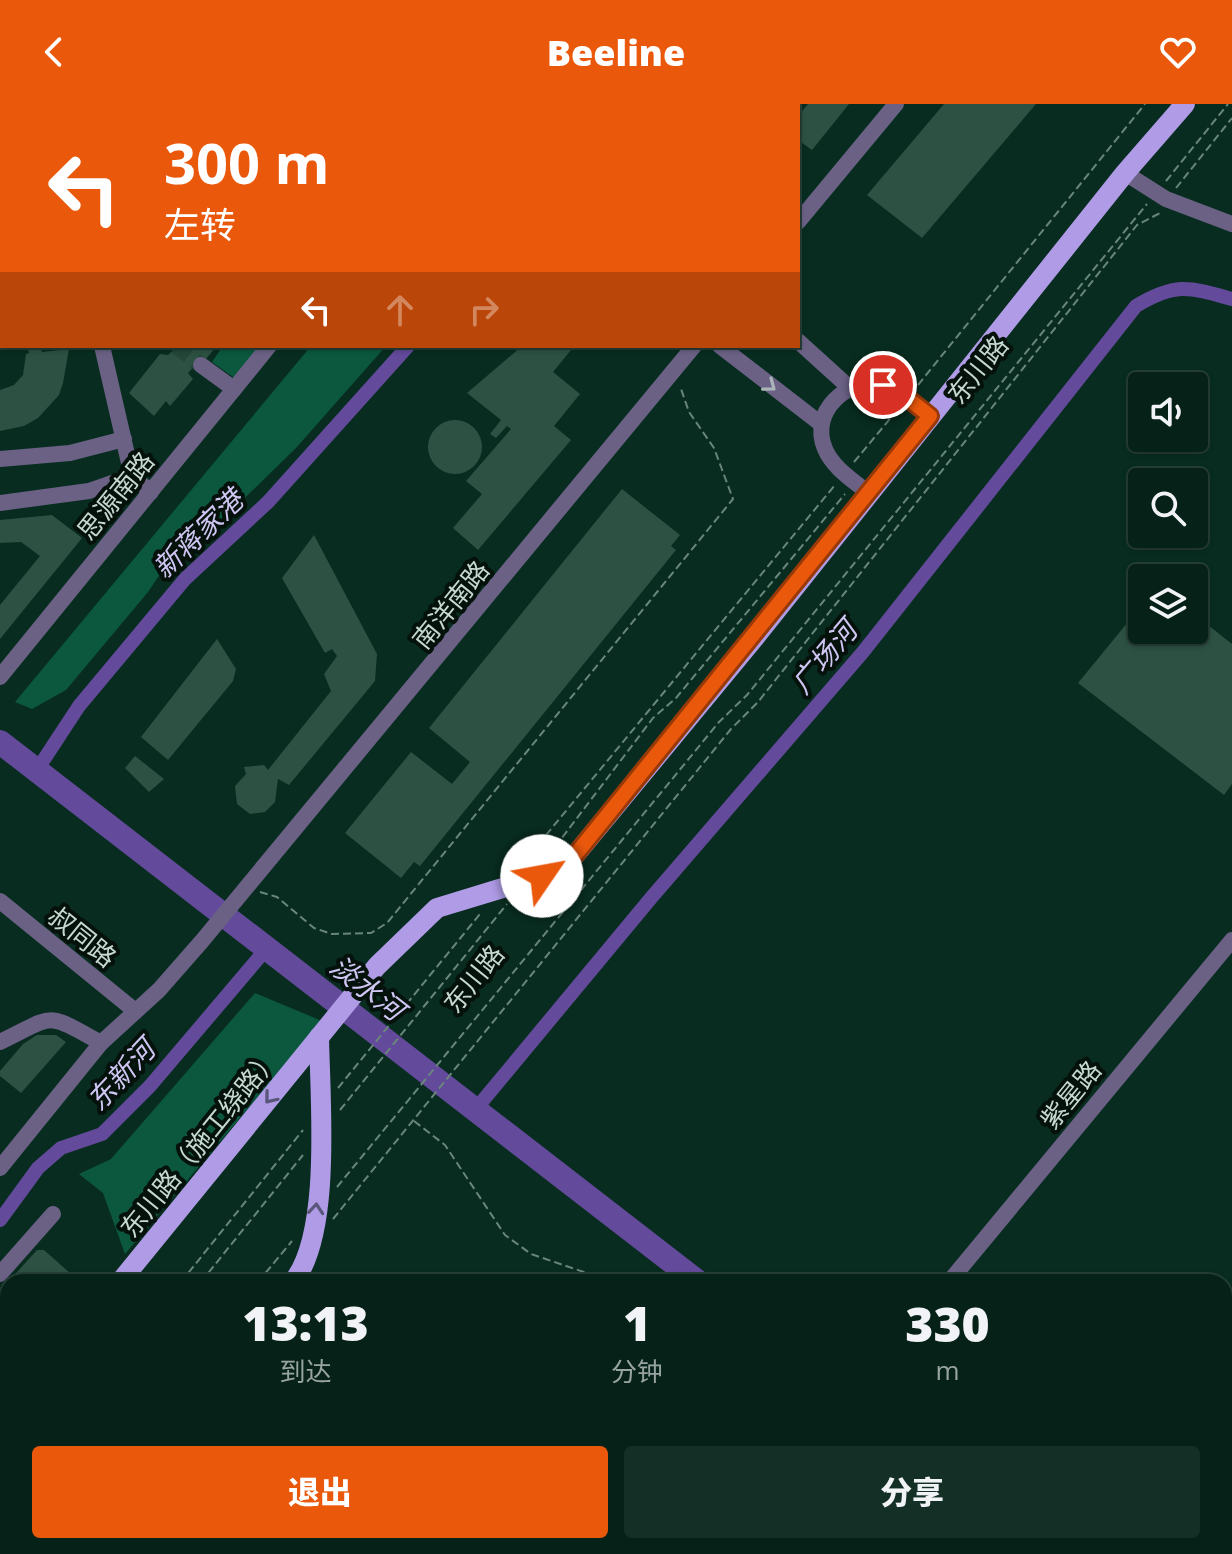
<!DOCTYPE html>
<html lang="zh">
<head>
<meta charset="utf-8">
<style>
  :root { --surface:#062218; --page:#142f25; --text:#f1f3f6; --muted:#98a4a2; --line:#273f37; --accent:#ea580c }
  body { margin:0; font-family:"Open Sans","Noto Sans SC",sans-serif; background:var(--page); color:var(--text); height:100vh; display:flex; flex-direction:column; font-size:30px; white-space:nowrap }
  * { box-sizing:border-box; margin:0 }
  p { font-size:26px; color:var(--muted) }
  .icon { flex:none; width:44px; height:44px; fill:none; stroke:currentColor; stroke-width:2; stroke-linecap:round; stroke-linejoin:round }
  .map { position:relative; flex:1; overflow:hidden }
  .details { position:absolute; left:0px; top:1170px; width:1232px; height:280px; display:flex; flex-direction:column; background:var(--surface); border-radius:24px 24px 0 0; box-shadow:0 2px 6px #0004,0 0 0 2px var(--line) }
  .details>* { flex:none }
  .top-card { position:absolute; left:0px; top:0px; width:800px; height:244px; box-shadow:0 2px 6px #0004,0 0 0 2px var(--line); background:#ea580c; color:#fff; overflow:hidden }
  .tools { position:absolute; left:1128px; top:268px; display:grid; gap:16px }
  .tools a { display:grid; place-items:center; width:80px; height:80px; border-radius:8px; background:var(--surface); box-shadow:0 2px 6px #0004,0 0 0 2px var(--line); font-size:40px }
  .pin { position:absolute; display:grid; place-items:center; width:68px; height:68px; color:#fff; margin:-34px; border:4px solid #fff; border-radius:50%; box-shadow:0 2px 8px #0007 }
  .me { position:absolute; width:88px; margin:-44px; rotate:57deg; stroke-linejoin:round; filter:drop-shadow(0 0 6px #0008) }
  .turn { display:flex; align-items:center; gap:28px; height:168px; padding:0 32px; font-size:36px }
  .turn .icon { width:104px; height:104px; stroke-width:2.5 }
  .turn b { display:block; font-size:56px; line-height:68px }
  .lanes { display:flex; align-items:center; height:76px; padding:0 32px; background:#0003; justify-content:center; gap:40px; direction:ltr }
  .lanes .off { opacity:.35 }
  .eta { display:flex; justify-content:space-evenly; align-items:center; height:136px; text-align:center }
  .eta b { font-size:48px; font-weight:800; line-height:56px }
  .cta { display:flex; gap:16px; margin-top:auto; padding:16px 32px }
  .cta a { flex:1; height:92px; border-radius:8px; background:var(--accent); color:#fff; font-size:32px; font-weight:800; line-height:92px; text-align:center }
  .cta a+a { background:var(--page); color:var(--text) }
  header { display:flex; justify-content:space-between; align-items:center; height:104px; padding:0 32px; background:var(--accent); color:#fff; font-size:36px; font-weight:800 }
  .map>svg:first-child { display:block }
  .green { fill:#0b583f }
  .lines { fill:none; stroke-linecap:round; stroke-linejoin:round }
  .canal { stroke:#634a9b; stroke-width:14 }
  .river { stroke:#634a9b; stroke-width:24 }
  .building { fill:#2d5142 }
  .minor-tunnel { stroke:#24473a; stroke-width:16; stroke-dasharray:16 8; stroke-linecap:butt }
  .path { stroke:#6a867b; stroke-width:2; stroke-dasharray:8 4; stroke-linecap:butt }
  .minor { stroke:#6a6185; stroke-width:16 }
  .major { stroke:#af9be6; stroke-width:20 }
  .oneway { stroke:#aab5ba }
  .oneway2 { stroke:#5a5679 }
  .route-casing { stroke:#983908; stroke-width:20 }
  .route { stroke:#ea580c; stroke-width:14 }
  .labels { text-anchor:middle; stroke-width:8; stroke-linejoin:round; paint-order:stroke }
  .street-label { font-size:26px; fill:#c6d9d0; stroke:#05120c }
  .water-label { font-size:28px; font-style:italic; fill:#d0c6f3; stroke:#05120c }
</style>
</head>
<body>
<header><svg class="icon" aria-label="back" viewBox="0 0 24 24"><path d="M15 5l-7 7 7 7"/></svg>Beeline<svg class="icon" aria-label="heart" viewBox="0 0 24 24"><path d="M12 20l-8-8c-3-5 5-10 8-4 3-6 11-1 8 4z"/></svg></header>
<div class="map">
<svg width="1232" height="1450" viewBox="0 0 1232 1450">
  <rect width="100%" height="100%" fill="#082d20"/>
  <!-- green -->
  <g class="green">
    <path d="M 0,0 L 420,0 L 422,2 L 2,2 L 2,54 Z"/>
    <path d="M 223,242 L 269,242 L 240,278 L 212,258 Z"/>
    <path d="M 311,242 L 386,242 L 296,344 L 219,419 L 183,436 L 148,488 L 66,586 L 32,605 L 15,598 Z"/>
    <path d="M 255,889 L 322,917 L 125,1150 L 103,1089 L 79,1070 L 111,1055 Z"/>
  </g>
  <g class="lines">
    <!-- canal -->
    <g class="canal">
      <path d="M 626,2 L 627,0"/>
      <path d="M 37,666 L 79,602 L 185,475 L 268,398 L 408,242"/>
      <path d="M 475,1006 L 651,794 L 863,548 L 1136,202 C 1176,178 1189,183 1232,195"/>
      <path d="M 0,1116 L 38,1064 L 61,1044 L 102,1030 L 150,982 L 268,843"/>
    </g>
    <!-- river -->
    <g class="river">
      <path d="M 0,638 L 698,1178"/>
      <path d="M 1038,1442 L 1049,1450"/>
    </g>
  </g>
  <!-- building -->
  <g class="building">
    <path d="M 808,0 L 849,0 L 812,46 L 798,36 L 798,12 Z"/>
    <path d="M 944,0 L 1036,0 L 922,134 L 867,91 Z"/>
    <path d="M 27,242 L 40,242 L 42,248 L 69,245 L 63,279 L 59,291 L 38,314 L 24,322 L 0,327 L 0,286 L 14,281 L 23,271 L 26,250 L 29,249 Z"/>
    <path d="M 173,242 L 217,242 L 199,263 L 194,262 L 188,269 L 193,275 L 170,302 L 166,297 L 154,312 L 129,289 L 160,250 L 168,251 L 174,245 Z"/>
    <path d="M 522,242 L 566,242 L 571,246 L 553,268 L 580,290 L 554,322 L 571,336 L 478,446 L 453,424 L 482,390 L 466,377 L 511,325 L 507,322 L 496,334 L 490,330 L 501,316 L 467,289 Z"/>
    <circle cx="455" cy="343" r="27"/>
    <path d="M 622,385 L 680,431 L 671,442 L 676,446 L 420,762 L 414,758 L 401,774 L 345,729 L 411,648 L 452,680 L 470,658 L 429,624 Z"/>
    <path d="M 52,411 L 82,434 L 0,535 L 0,501 L 40,452 L 21,438 L 0,439 L 0,416 Z"/>
    <path d="M 314,431 L 377,550 L 375,577 L 289,681 L 278,675 L 275,698 L 265,708 L 250,710 L 237,700 L 235,682 L 246,670 L 244,663 L 264,661 L 268,666 L 331,587 L 324,570 L 337,552 L 332,545 L 325,549 L 282,474 Z"/>
    <path d="M 1142,501 L 1142,526 L 1194,526 L 1194,510 L 1232,540 L 1232,680 L 1224,691 L 1078,579 Z"/>
    <path d="M 217,535 L 236,565 L 233,577 L 168,656 L 141,633 Z"/>
    <path d="M 135,652 L 164,675 L 149,688 L 125,664 Z"/>
    <path d="M 37,931 L 56,931 L 66,938 L 21,989 L 0,972 L 0,967 L 23,940 Z"/>
    <path d="M 37,1146 L 44,1146 L 80,1178 L 8,1178 Z"/>
  </g>
  <g class="lines">
    <!-- minor-tunnel -->
    <path class="minor-tunnel" d="M 176,242 L 201,261"/>
    <!-- path -->
    <g class="path">
      <path d="M 1166,77 L 1228,0"/>
      <path d="M 1176,84 L 1232,14"/>
      <path d="M 918,281 L 1145,0"/>
      <path d="M 854,358 L 899,304"/>
      <path d="M 555,743 L 653,614 L 676,594 L 845,390"/>
      <path d="M 523,759 L 835,381"/>
      <path d="M 260,788 L 277,793 L 314,824 L 332,830 L 371,829 L 387,819 L 733,395 L 714,344 L 689,308 L 680,282"/>
      <path d="M 338,984 L 480,810"/>
      <path d="M 340,1006 L 507,800"/>
      <path d="M 414,1017 L 445,1041 L 505,1131 L 531,1150 L 613,1178"/>
      <path d="M 337,1083 L 719,618 L 747,591 L 1147,100"/>
      <path d="M 333,1115 L 731,625 L 758,598 L 1137,121 L 1160,109"/>
      <path d="M 181,1178 L 303,1026"/>
      <path d="M 201,1178 L 303,1051"/>
      <path d="M 258,1178 L 292,1137"/>
      <path d="M 0,1400 L 8,1390"/>
      <path d="M 0,1424 L 8,1414"/>
      <path d="M 914,1442 L 917,1450"/>
      <path d="M 34,1450 L 41,1442"/>
    </g>
    <!-- minor -->
    <g class="minor">
      <path d="M 495,0 L 498,2"/>
      <path d="M 465,2 L 466,0"/>
      <path d="M 1125,69 L 1166,95 L 1232,120"/>
      <path d="M 0,71 L 2,72"/>
      <path d="M 0,88 L 2,84"/>
      <path d="M 0,104 L 2,104"/>
      <path d="M 798,118 L 896,0"/>
      <path d="M 0,227 L 2,228"/>
      <path d="M 798,237 L 851,285"/>
      <path d="M 102,242 L 132,372 L 151,388"/>
      <path d="M 720,242 L 821,320"/>
      <path d="M 201,261 L 234,285"/>
      <path d="M 0,355 L 70,349 L 124,335"/>
      <path d="M 868,389 C 853,376 833,364 825,345 C 809,308 847,273 883,281 C 901,285 917,301 930,312"/>
      <path d="M 0,399 L 89,387 L 132,372"/>
      <path d="M 0,573 L 269,242"/>
      <path d="M 0,797 L 134,906"/>
      <path d="M 0,938 C 56,911 44,907 101,939"/>
      <path d="M 0,1064 L 101,939 L 159,886 L 202,837 L 694,242"/>
      <path d="M 0,1170 L 53,1110"/>
      <path d="M 949,1178 L 1232,836"/>
      <path d="M 0,1230 L 8,1236"/>
      <path d="M 726,1450 L 732,1442"/>
    </g>
    <!-- major -->
    <g class="major">
      <path d="M 120,1178 L 377,862 L 437,804 L 542,772 L 576,750 L 752,537 L 1125,69 L 1185,0"/>
      <path d="M 293,1178 C 332,1130 320,996 319,933"/>
      <path d="M 0,1324 L 8,1314"/>
      <path d="M 71,1450 L 78,1442"/>
    </g>
  </g>
  <!-- one-way arrows -->
  <defs><path id="oneway-chevron" d="M-2-3.5L2.5 0L-2 3.5" fill="none" stroke-width="1.6" stroke-linecap="round" stroke-linejoin="round" transform="scale(2)"/></defs>
  <use class="oneway" href="#oneway-chevron" transform="translate(770 282) rotate(37)"/>
  <g class="oneway2">
    <use href="#oneway-chevron" transform="translate(270 994) rotate(129)"/>
    <use href="#oneway-chevron" transform="translate(316 1105) rotate(-85)"/>
  </g>
  <g class="lines">
    <!-- route casing -->
    <g class="route-casing">
      <path id="route" d="M 542,772 L 576,750 L 930,312 L 901,289 L 883,281"/>
    </g>
    <!-- route -->
    <use href="#route" class="route"/>
  </g>
  <g class="labels">
    <!-- street labels -->
    <g class="street-label">
      <text transform="translate(978 266) rotate(-51)" y="9">东川路</text>
      <text transform="translate(116 392) rotate(-51)" y="9">思源南路</text>
      <text transform="translate(451 501) rotate(-51)" y="9">南洋南路</text>
      <text transform="translate(82 833) rotate(39)" y="9">叔同路</text>
      <text transform="translate(474 875) rotate(-51)" y="9">东川路</text>
      <text transform="translate(1071 991) rotate(-51)" y="9">紫星路</text>
      <text transform="translate(200 1039) rotate(-51)" y="9">东川路（施工绕路）</text>
    </g>
    <!-- water labels -->
    <g class="water-label">
      <text transform="translate(198 430) rotate(-44)" y="10">新蒋家港</text>
      <text transform="translate(824 553) rotate(-50)" y="10">广场河</text>
      <text transform="translate(367 884) rotate(38)" y="10">淡水河</text>
      <text transform="translate(121 971) rotate(-47)" y="10">东新河</text>
    </g>
  </g>
</svg>
<div class="tools">
<a><svg class="icon" aria-label="sound" viewBox="0 0 24 24"><path d="M4 9h4l5-4v14l-5-4H4zM17 9q2 3 0 6"/></svg></a>
<a><svg class="icon" aria-label="search" viewBox="0 0 24 24"><circle cx="10" cy="10" r="6"/><path d="M15 15l6 6"/></svg></a>
<a><svg class="icon" aria-label="layers" viewBox="0 0 24 24"><path d="M12 4l9 5-9 5-9-5zM3 14l9 5 9-5"/></svg></a>
</div>
<div class="pin" style="left:883px;top:281px;background:#d93025"><svg class="icon" aria-label="arrive" viewBox="0 0 24 24"><path d="M6 21V4h12l-3 4 3 4H6"/></svg></div>
<svg class="me" style="left:542px;top:772px" viewBox="-20 -20 40 40"><circle r="19" fill="#fff"/><path d="M0-13L10 11 0 6-10 11z" fill="#ea580c"/></svg>
<div class="top-card">
<div class="turn"><svg class="icon" aria-label="left" viewBox="0 0 24 24"><path d="M17 20v-9H6M10 6l-5 5 5 5"/></svg><div><b>300 m</b>左转</div></div>
<div class="lanes"><svg class="icon" aria-label="left" viewBox="0 0 24 24"><path d="M17 20v-9H6M10 6l-5 5 5 5"/></svg><svg class="icon off" aria-label="ahead" viewBox="0 0 24 24"><path d="M12 20V5M6 11l6-6 6 6"/></svg><svg class="icon off" aria-label="right" viewBox="0 0 24 24"><path d="M7 20v-9h11M14 6l5 5-5 5"/></svg></div>
</div>
<section class="details">
<div class="eta">
<div><b>13:13</b><p>到达</p></div>
<div><b>1</b><p>分钟</p></div>
<div><b>330</b><p>m</p></div>
</div>
<div class="cta"><a>退出</a><a>分享</a></div>
</section>
</div>
</body>
</html>
